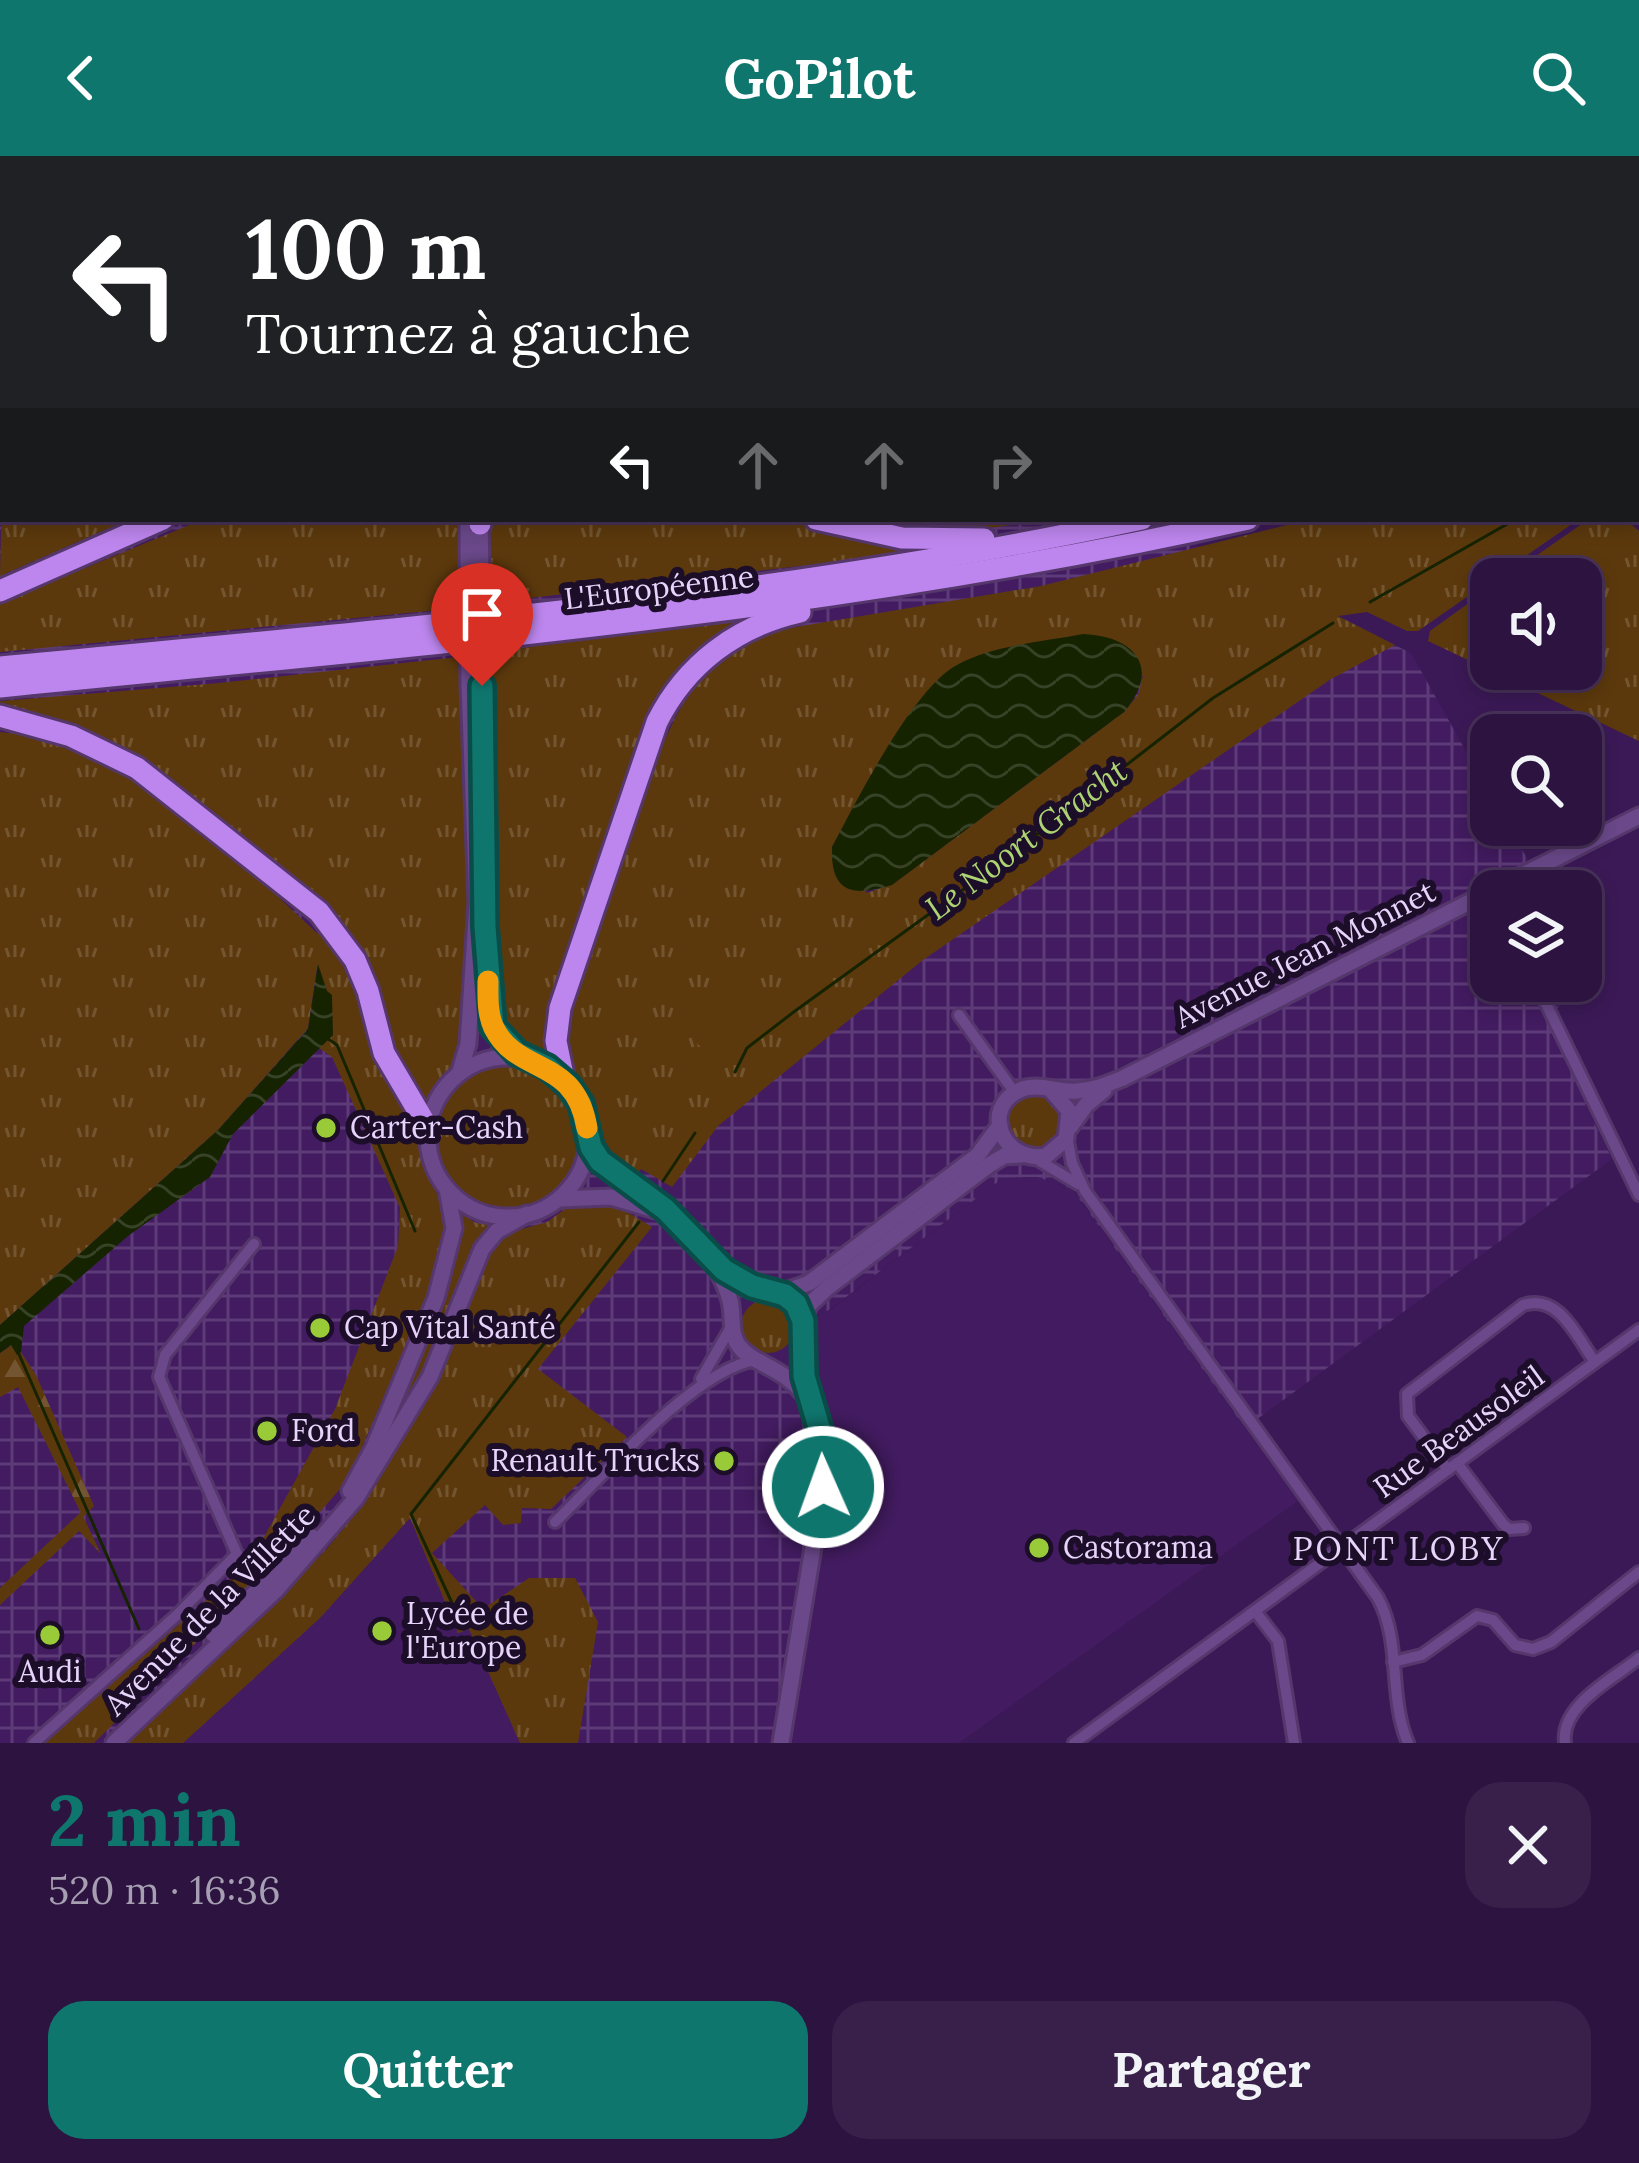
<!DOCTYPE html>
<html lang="fr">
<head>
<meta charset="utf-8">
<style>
  :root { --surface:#2c1340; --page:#38204b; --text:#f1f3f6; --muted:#a69eb1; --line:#483259; --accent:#0f766e }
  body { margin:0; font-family:Lora,serif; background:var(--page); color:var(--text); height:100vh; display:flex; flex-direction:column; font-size:45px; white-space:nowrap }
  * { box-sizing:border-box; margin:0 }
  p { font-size:39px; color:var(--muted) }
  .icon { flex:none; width:66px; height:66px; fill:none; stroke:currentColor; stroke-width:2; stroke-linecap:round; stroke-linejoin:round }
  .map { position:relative; height:1587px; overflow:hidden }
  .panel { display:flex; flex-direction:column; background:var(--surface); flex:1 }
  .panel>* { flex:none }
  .guide { position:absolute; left:0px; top:0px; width:1641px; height:366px; box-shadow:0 6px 18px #0003,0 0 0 3px var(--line); background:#202124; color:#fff; overflow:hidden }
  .controls { position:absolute; left:1470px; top:402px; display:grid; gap:24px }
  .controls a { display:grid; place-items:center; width:132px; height:132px; border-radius:24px; background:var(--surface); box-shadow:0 6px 18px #0003,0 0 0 3px var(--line); font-size:60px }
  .pin { position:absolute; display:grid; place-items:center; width:102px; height:102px; color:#fff; margin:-123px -51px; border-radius:50% 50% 50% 0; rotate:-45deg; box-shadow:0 0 12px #0007 }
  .pin .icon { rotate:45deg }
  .me { position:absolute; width:132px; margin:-66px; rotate:358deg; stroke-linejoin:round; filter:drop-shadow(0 0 9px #0008) }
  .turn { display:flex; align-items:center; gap:42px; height:252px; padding:0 48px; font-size:54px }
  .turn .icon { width:156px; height:156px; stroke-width:2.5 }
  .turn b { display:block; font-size:84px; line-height:102px }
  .lanes { display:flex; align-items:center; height:114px; padding:0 48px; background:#0003; justify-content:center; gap:60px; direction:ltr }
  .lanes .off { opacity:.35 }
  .round { display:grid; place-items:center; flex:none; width:126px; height:126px; border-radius:36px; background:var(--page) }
  .overview { display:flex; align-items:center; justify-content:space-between; height:204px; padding:0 48px }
  h1 { font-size:72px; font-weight:700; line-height:90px; color:var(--accent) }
  .button { display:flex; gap:24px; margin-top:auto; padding:24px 48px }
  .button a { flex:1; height:138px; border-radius:36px; background:var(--accent); color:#fff; font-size:48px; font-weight:700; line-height:138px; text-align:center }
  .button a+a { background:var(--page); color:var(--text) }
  header { display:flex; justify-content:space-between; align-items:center; height:156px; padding:0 48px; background:var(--accent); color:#fff; font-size:54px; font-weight:700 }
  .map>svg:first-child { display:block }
  .built { fill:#421b60 }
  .industrial { fill:url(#industrial-grid) }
  .grass { fill:url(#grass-tufts); fill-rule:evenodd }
  .forest { fill:url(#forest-firs) }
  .pitch { fill:#5c390d }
  .water { fill:url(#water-waves) }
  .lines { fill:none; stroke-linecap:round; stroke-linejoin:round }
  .stream { stroke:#162300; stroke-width:3 }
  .street-casing { stroke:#55376c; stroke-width:16 }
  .secondary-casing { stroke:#55376c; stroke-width:21 }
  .highway-casing { stroke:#55376c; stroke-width:27 }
  .street { stroke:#6a4889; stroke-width:10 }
  .secondary { stroke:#6a4889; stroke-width:15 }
  .highway { stroke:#bd86ee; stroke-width:21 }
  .rail-casing { stroke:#c9b4de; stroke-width:8 }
  .rail { stroke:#1c0d28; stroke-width:3; stroke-dasharray:9; stroke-linecap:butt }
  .secondary-bridge-casing { stroke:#55376c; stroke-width:21; stroke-linecap:butt }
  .secondary-bridge { stroke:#6a4889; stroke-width:15 }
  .route-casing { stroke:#0a4d48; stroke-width:30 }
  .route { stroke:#0f766e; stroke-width:21 }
  .slow { stroke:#f59e0b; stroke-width:21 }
  .poi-dot { fill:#98cb37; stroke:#1c0d28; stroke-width:4.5 }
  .labels { text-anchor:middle; stroke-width:12; stroke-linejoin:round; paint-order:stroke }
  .street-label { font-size:30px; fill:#e6d4fa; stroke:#1c0d28 }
  .poi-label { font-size:30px; fill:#e6d4fa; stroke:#1c0d28; text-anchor:start }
  .water-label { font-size:33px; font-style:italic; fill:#add373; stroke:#1c0d28 }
  .neighbourhood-label { font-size:33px; letter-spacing:3px; fill:#e6d4fa; stroke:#1c0d28 }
</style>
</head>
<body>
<header><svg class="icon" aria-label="back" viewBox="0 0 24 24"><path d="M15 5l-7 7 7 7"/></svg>GoPilot<svg class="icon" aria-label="search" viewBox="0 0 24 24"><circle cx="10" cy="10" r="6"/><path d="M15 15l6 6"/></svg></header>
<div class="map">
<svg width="1639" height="1587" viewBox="0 0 1639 1587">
  <defs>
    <pattern id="industrial-grid" width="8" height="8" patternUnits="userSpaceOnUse" patternTransform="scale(3)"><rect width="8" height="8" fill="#421b60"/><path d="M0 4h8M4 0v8" fill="none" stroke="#5d3b78"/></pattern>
    <pattern id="grass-tufts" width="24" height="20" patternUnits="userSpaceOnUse" patternTransform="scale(3)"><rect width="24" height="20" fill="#5c390d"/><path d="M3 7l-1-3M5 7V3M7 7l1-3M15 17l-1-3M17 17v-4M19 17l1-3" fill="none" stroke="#735531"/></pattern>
    <pattern id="forest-firs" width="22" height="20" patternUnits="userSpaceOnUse" patternTransform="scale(3)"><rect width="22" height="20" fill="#5c390d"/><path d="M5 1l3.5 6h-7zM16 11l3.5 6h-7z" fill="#735531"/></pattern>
    <pattern id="water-waves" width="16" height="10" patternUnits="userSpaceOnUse" patternTransform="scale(3)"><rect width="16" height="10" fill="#162300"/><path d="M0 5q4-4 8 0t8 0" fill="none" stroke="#384226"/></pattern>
  </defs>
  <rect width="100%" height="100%" fill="#3b1956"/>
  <!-- built -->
  <g class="built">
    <path d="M 1037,1021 L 1072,1033 L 1298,1345 L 959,1587 L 772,1587 L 816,1302 L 807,1268 L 763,1186 L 830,1154 L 1003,1022 Z"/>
    <path d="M 410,1362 L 458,1476 L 469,1473 L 520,1587 L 183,1587 L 320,1462 Z"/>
  </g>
  <!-- industrial -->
  <path class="industrial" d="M 0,0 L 1639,0 L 1638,172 L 1638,3 L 3,3 L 3,363 L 1193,363 L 1198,394 L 1411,497 L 1491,640 L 1491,669 L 1507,669 L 1547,735 L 1491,735 L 1491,825 L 1581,825 L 1581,807 L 1591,829 L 1557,852 L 1598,937 L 1585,948 L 1612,1003 L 1245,1272 L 1072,1033 L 1037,1021 L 1003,1022 L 829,1154 L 764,1186 L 807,1268 L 817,1311 L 772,1587 L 520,1587 L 469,1473 L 458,1477 L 410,1362 L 320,1462 L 183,1587 L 0,1587 L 0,1169 L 45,1130 L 78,597 L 0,576 Z"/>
  <!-- grass -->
  <g class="grass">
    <path d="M 0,0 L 5,3 L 0,252 Z"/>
    <path d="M 3,287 L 3,363 L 130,363 L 0,420 Z"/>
    <path d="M 204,363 L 459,363 L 460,452 L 0,496 L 0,447 Z"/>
    <path d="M 487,363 L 781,363 L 904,394 L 901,398 L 488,447 Z"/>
    <path d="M 860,363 L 1047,363 C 983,375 922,381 860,363 Z"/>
    <path d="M 1311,363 L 1579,363 L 1418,475 L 1407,475 L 1367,456 L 1338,460 L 1395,489 L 1331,523 L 923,804 L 718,970 L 672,1031 L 641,1013 L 633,1024 L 601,998 L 592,953 L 572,919 L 565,885 L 573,834 L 663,589 C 688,527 720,496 784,473 L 1041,430 ZM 1143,520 L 1138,539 L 1124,556 L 893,728 L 867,737 L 832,691 L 909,560 Z"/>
    <path d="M 1589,363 L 1625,363 L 1639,375 L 1639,585 L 1428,485 L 1430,475 L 1491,431 L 1491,513 L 1581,513 L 1581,423 L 1503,423 Z"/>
    <path d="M 747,465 L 659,546 L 636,587 L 557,845 L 552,902 L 513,887 L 499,866 L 489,648 L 487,496 Z"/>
    <path d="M 458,501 L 473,739 L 462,894 C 454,916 436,928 427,950 L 395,904 L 364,804 L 136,601 C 93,577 49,559 0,554 L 0,545 L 219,527 Z"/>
    <path d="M 0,576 C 117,585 235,701 317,777 L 322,773 L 339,794 L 419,969 L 422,1003 L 448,1064 L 436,1121 L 347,1325 L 277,1405 L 267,1406 L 254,1399 L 335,1253 L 398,1090 L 400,1052 L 332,901 L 319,892 L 333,879 L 327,835 L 317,812 L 308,872 L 218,974 L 0,1169 Z"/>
    <circle cx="508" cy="981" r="73"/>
    <circle cx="1035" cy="967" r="27"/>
    <path d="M 590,1046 L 612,1047 L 652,1071 L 538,1213 L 627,1281 L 551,1353 L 522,1352 L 521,1367 L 503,1369 L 485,1349 L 432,1397 L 483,1453 L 529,1422 L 575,1422 L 598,1466 L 578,1587 L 520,1587 L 469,1473 L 458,1477 L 410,1362 L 320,1462 L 183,1587 L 126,1587 L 324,1396 L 364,1348 L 440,1217 L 482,1101 L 511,1076 L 547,1066 L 565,1053 Z"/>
    <path d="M 461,1058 L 476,1067 L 497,1070 L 479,1084 L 429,1209 L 369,1314 C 404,1232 451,1148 461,1058 Z"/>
    <circle cx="768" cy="1170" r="27"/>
    <path d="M 81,1356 L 101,1398 L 79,1375 L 0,1449 L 0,1432 Z"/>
    <path d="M 233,1421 L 240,1421 L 248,1428 L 248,1435 L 94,1587 L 44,1587 Z"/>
  </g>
  <!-- forest -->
  <path class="forest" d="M 12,1189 L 17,1198 L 21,1196 L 36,1219 L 94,1350 L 83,1361 L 18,1231 L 0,1241 L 0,1197 Z"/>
  <!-- pitch -->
  <path class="pitch" d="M 738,823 L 762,853 L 709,903 L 683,867 Z"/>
  <!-- water -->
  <g class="water">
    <path d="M 1083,478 C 1135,480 1162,512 1124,556 L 892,729 C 854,741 830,738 832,691 C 856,646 913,532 957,509 C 994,489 1042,486 1083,478 Z"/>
    <path d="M 318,808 L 327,835 L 332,839 L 333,879 L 233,978 L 210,1021 L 128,1080 L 24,1170 L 21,1196 L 17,1199 L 11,1189 L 0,1197 L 0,1169 L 218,974 L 308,873 Z"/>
  </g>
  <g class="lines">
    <!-- stream -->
    <g class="stream">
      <path d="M 1638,301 L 1639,301"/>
      <path d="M 1370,446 L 1516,363"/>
      <path d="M 327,882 L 337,889 L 415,1075"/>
      <path d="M 735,916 L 747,892 L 795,855 L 1001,706 L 1213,542 L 1333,467"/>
      <path d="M 663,1025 L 695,977"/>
      <path d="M 18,1196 L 139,1473"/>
      <path d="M 464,1473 L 411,1358 L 639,1066"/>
    </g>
    <!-- street casing -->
    <g class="street-casing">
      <g id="street">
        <path d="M 1020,0 L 1023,3"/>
        <path d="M 1059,3 L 1062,0"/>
        <path d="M 1535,825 L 1639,1039"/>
        <path d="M 959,859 L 1015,937"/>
        <path d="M 1067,980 L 1072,1007 L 1085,1035 L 1378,1442 C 1402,1487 1388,1540 1408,1587"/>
        <path d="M 1038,1004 L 1078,1028"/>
        <path d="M 254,1088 L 165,1199 L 159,1221 L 237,1398 L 269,1428"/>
        <path d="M 701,1223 L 731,1171"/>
        <path d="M 1457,1307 L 1503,1368 L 1509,1373 L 1524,1372"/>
        <path d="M 1448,1314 L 1408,1260 L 1407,1238 L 1523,1149 C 1559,1137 1576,1180 1595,1206"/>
        <path d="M 555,1366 C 603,1320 693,1215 755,1204"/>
        <path d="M 1255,1455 L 1278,1485 L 1294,1587"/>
        <path d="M 1393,1506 L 1422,1499 L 1477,1460 L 1493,1464 L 1515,1489 L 1533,1493 L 1551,1486 L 1639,1416"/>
        <path d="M 34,1587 L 177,1459 L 237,1398"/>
        <path d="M 1074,1587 L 1639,1174"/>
        <path d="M 1565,1587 C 1560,1549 1613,1523 1639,1502"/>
      </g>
    </g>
    <!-- secondary casing -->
    <g class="secondary-casing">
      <g id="secondary">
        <path d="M 466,3 L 466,0"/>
        <path d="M 468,363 L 468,417"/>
        <path d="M 480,363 L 481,415"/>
        <path d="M 482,530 L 482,615"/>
        <path d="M 485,771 C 486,823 477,867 523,901"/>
        <circle cx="508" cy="981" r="80"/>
        <path d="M 460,915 L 468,888 L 477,747 L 469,529"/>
        <path d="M 1051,934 L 1069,955 L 1066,983 L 1046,1000 C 1002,1007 980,952 1020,934 C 1038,926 1058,937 1077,935 C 1094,934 1108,928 1123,922 L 1639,660"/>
        <path d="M 1070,971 L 1086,949 L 1104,934"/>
        <path d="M 590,987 C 602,1018 642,1032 666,1054 C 692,1077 722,1111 730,1145 C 734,1160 729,1177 739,1190 C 752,1208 784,1211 805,1240"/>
        <path d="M 559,1043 L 611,1041 L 655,1054"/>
        <path d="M 709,1103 L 739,1124 L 785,1139 L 799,1154 L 803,1214 L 822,1279 L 825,1318 L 781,1587"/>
        <path d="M 781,1137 L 809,1127 L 978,999 L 1000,969"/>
        <path d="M 802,1163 L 810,1148 L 827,1132 L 989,1009 L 1004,1000 L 1022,999"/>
        <path d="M 350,1335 L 374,1291 L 436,1142 L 454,1072 L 447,1033"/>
        <path d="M 213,1478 L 312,1381"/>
        <path d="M 114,1587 L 276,1434 L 356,1342 L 430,1221 L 482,1093 L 497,1075 L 527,1058"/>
      </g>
    </g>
    <!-- highway casing -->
    <g class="highway-casing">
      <g id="highway">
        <path d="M 1638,235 L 1639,235"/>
        <path d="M 1638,260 L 1639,259"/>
        <path d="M 480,363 L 480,368"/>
        <path d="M 816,363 L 902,382 L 984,383"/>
        <path d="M 0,435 L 163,363"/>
        <path d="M 0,511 C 382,474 766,444 1142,363"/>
        <path d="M 0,531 C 418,489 838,456 1248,363"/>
        <path d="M 0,560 L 71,580 L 137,612 L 319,756 L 355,804 L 368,835 L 384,897 L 428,972"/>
        <path d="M 564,924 L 556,885 L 560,852 L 657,566 C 686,508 737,470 800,456"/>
      </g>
    </g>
    <!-- street -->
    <use href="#street" class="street"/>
    <!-- secondary -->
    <use href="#secondary" class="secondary"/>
    <!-- highway -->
    <use href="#highway" class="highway"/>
    <!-- rail casing -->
    <g class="rail-casing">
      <g id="rail">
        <path d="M 762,3 L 770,0"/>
        <path d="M 0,270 L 3,269"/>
      </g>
    </g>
    <!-- rail -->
    <use href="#rail" class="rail"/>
    <!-- secondary-bridge casing -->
    <g class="secondary-bridge-casing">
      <g id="secondary-bridge">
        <path d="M 481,415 L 482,530"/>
        <path d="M 468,417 L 469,529"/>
      </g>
    </g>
    <!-- secondary-bridge -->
    <use href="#secondary-bridge" class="secondary-bridge"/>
  </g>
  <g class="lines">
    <!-- route casing -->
    <g class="route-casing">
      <path id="route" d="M 482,530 L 485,771 L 493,871 L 517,897 L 547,911 L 569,930 L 581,948 L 591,991 L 600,1005 L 665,1053 L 724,1114 L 752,1130 L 785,1139 L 796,1148 L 803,1165 L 804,1220 L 825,1292 L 823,1331"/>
    </g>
    <!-- route -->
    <use href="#route" class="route"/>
    <!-- slow -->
    <path class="slow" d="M 488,825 C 488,840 487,858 494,872 C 518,920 575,900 587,972"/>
  </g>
  <!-- markers -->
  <g class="poi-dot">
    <circle cx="326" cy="972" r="12"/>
    <circle cx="320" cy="1172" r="12"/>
    <circle cx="267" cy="1275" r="12"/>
    <circle cx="724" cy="1305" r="12"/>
    <circle cx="1039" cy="1392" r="12"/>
    <circle cx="382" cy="1475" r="12"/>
    <circle cx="50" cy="1479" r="12"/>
  </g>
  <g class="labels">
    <!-- street labels -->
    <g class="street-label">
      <text transform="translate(659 432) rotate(-7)" y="10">L'Européenne</text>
      <text transform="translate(1305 799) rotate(-27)" y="10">Avenue Jean Monnet</text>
      <text transform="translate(1459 1276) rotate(-36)" y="10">Rue Beausoleil</text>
      <text transform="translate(210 1454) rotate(-45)" y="10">Avenue de la Villette</text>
    </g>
    <!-- poi labels -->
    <g class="poi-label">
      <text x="350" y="982">Carter-Cash</text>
      <text x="344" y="1182">Cap Vital Santé</text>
      <text x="291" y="1285">Ford</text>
      <text x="700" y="1315" text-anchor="end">Renault Trucks</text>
      <text x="1063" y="1402">Castorama</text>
      <text x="406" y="1468">Lycée de<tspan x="406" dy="34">l'Europe</tspan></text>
      <text x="50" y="1526" text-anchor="middle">Audi</text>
    </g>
    <!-- water labels -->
    <g class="water-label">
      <text transform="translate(1026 683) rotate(-37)" y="12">Le Noort Gracht</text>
    </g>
    <!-- neighbourhood labels -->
    <g class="neighbourhood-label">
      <text x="1399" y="1404">PONT LOBY</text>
    </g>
  </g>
</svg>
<div class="controls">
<a><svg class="icon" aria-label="sound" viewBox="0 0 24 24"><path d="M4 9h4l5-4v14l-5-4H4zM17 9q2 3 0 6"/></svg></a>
<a><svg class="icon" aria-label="search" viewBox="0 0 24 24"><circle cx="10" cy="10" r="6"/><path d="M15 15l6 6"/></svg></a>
<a><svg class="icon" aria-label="layers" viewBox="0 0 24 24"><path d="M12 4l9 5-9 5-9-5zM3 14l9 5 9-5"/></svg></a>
</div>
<div class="pin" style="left:482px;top:530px;background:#d93025"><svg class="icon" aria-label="arrive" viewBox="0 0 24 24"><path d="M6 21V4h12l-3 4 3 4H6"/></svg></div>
<svg class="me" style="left:823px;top:1331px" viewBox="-20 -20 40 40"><circle r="17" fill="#0f766e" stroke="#fff" stroke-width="3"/><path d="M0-11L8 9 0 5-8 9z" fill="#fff"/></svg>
<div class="guide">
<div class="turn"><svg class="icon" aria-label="left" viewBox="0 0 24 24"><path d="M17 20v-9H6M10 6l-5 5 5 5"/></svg><div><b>100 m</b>Tournez à gauche</div></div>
<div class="lanes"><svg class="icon" aria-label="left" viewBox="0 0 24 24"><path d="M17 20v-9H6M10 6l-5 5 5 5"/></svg><svg class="icon off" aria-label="ahead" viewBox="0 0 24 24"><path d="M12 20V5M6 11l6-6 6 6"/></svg><svg class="icon off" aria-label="ahead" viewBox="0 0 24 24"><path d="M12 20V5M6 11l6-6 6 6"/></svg><svg class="icon off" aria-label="right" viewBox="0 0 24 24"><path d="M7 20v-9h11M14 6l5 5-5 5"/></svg></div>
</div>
</div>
<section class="panel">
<div class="overview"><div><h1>2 min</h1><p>520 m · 16:36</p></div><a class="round"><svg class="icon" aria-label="close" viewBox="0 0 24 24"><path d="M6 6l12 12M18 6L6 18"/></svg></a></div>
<div class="button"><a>Quitter</a><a>Partager</a></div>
</section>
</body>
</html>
